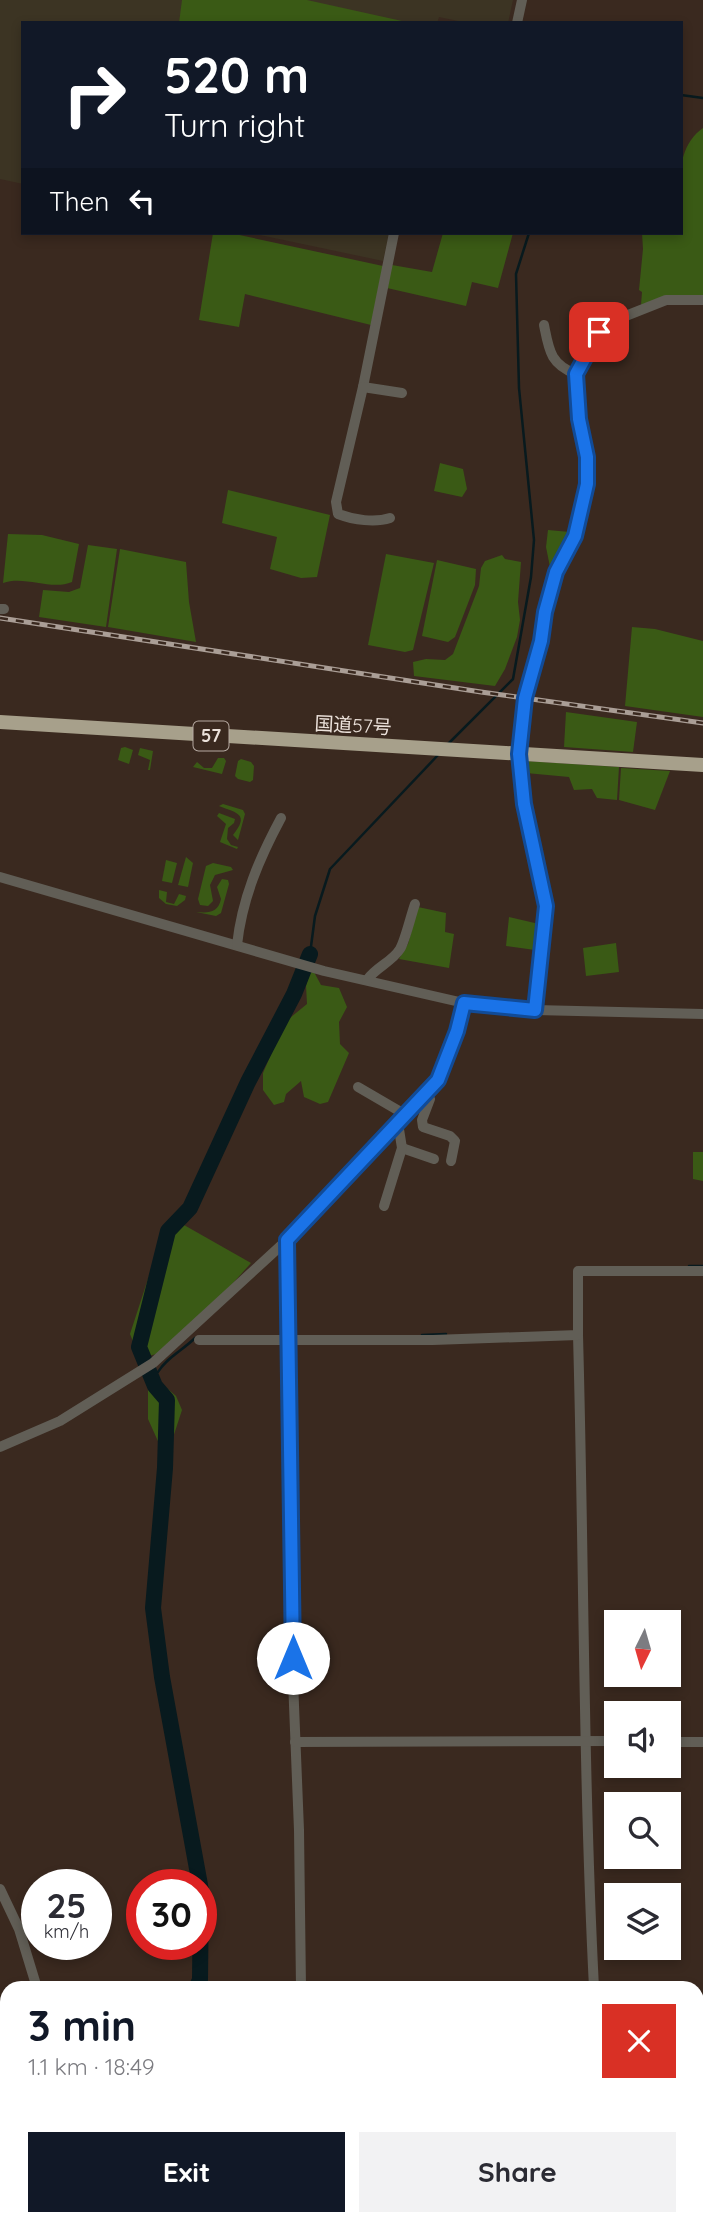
<!DOCTYPE html>
<html lang="en">
<head>
<meta charset="utf-8">
<style>
  :root { --surface:#fff; --page:#f2f2f3; --text:#2b2b33; --muted:#7c7c81; --accent:#111827 }
  body { margin:0; font-family:Quicksand,"Noto Sans JP",sans-serif; background:var(--page); color:var(--text); height:100vh; display:flex; flex-direction:column; font-size:26px; white-space:nowrap }
  * { box-sizing:border-box; margin:0 }
  p { font-size:23px; color:var(--muted) }
  .icon { flex:none; width:38px; height:38px; fill:none; stroke:currentColor; stroke-width:2; stroke-linecap:round; stroke-linejoin:round }
  .map { position:relative; flex:1; overflow:hidden }
  .drawer { position:absolute; left:0px; top:1981px; width:704px; height:245px; display:flex; flex-direction:column; background:var(--surface); border-radius:21px 21px 0 0; box-shadow:0 4px 10px #0003 }
  .drawer>* { flex:none }
  .guide { position:absolute; left:21px; top:21px; width:662px; height:214px; border-radius:0px; box-shadow:0 4px 10px #0003; background:#111827; color:#fff; overflow:hidden }
  .needle { width:46px; rotate:185deg }
  .buttons { position:absolute; left:604px; top:1610px; display:grid; gap:14px }
  .buttons a { display:grid; place-items:center; width:77px; height:77px; border-radius:0px; background:var(--surface); box-shadow:0 4px 10px #0003; font-size:35px }
  .speed { position:absolute; left:21px; top:1869px; display:flex; gap:14px; font-size:35px; font-weight:700; text-align:center }
  .speed>* { display:grid; place-content:center; width:91px; height:91px; border-radius:50%; background:var(--surface); box-shadow:0 4px 10px #0003; line-height:1 }
  .speed small { font-size:18px; font-weight:400 }
  .speed .limit { border:10px solid #d22; background:#fff; color:#111 }
  .pin { position:absolute; display:grid; place-items:center; width:60px; height:60px; color:#fff; margin:-30px; border-radius:14px; box-shadow:0 4px 10px #0006 }
  .me { position:absolute; width:77px; margin:-38px; rotate:0deg; stroke-linejoin:round; filter:drop-shadow(0 0 5px #0008) }
  .turn { display:flex; align-items:center; gap:24px; height:147px; padding:0 28px; font-size:32px }
  .turn .icon { width:91px; height:91px; stroke-width:2.5 }
  .turn b { display:block; font-size:49px; line-height:60px }
  .then { display:flex; align-items:center; height:66px; padding:0 28px; background:#0003; gap:14px; font-size:26px }
  .round { display:grid; place-items:center; flex:none; width:74px; height:74px; border-radius:0px; background:var(--page) }
  .headline { display:flex; align-items:center; justify-content:space-between; height:119px; padding:0 28px }
  h1 { font-size:42px; font-weight:800; line-height:52px; color:var(--accent) }
  .primary-button { display:flex; gap:14px; margin-top:auto; padding:14px 28px }
  .primary-button a { flex:1; height:80px; border-radius:0px; background:var(--accent); color:#fff; font-size:28px; font-weight:800; line-height:80px; text-align:center }
  .primary-button a+a { background:var(--page); color:var(--text) }
  .map>svg:first-child { display:block }
  .industrial { fill:#3c3423 }
  .green { fill:#3a5a15 }
  .lines { fill:none; stroke-linecap:round; stroke-linejoin:round }
  .stream { stroke:#081a1e; stroke-width:2.5 }
  .river { stroke:#081a1e; stroke-width:16 }
  .minor { stroke:#615e56; stroke-width:10 }
  .highway { stroke:#a7a08b; stroke-width:14 }
  .rail-casing { stroke:#aa9e96; stroke-width:5 }
  .rail { stroke:#3a291f; stroke-width:2.5; stroke-dasharray:8; stroke-linecap:butt }
  .route-casing { stroke:#114b97; stroke-width:18 }
  .route { stroke:#1a73e8; stroke-width:12 }
  .labels { text-anchor:middle; stroke-width:5; stroke-linejoin:round; paint-order:stroke }
  .shield { fill:#3a291f; stroke:#b6aaa2; stroke-width:2 }
  .shield-label { font-size:18px; font-weight:bold; fill:#ebe1da }
  .street-label { font-size:19px; fill:#ebe1da; stroke:#3a291f }
</style>
</head>
<body>
<div class="map">
<svg width="703" height="2226" viewBox="0 0 703 2226">
  <rect width="100%" height="100%" fill="#3a291f"/>
  <!-- industrial -->
  <g class="industrial">
    <path d="M 0,0 L 513,0 L 508,23 L 468,23 L 439,17 L 437,23 L 23,23 L 23,184 L 0,179 Z"/>
    <path d="M 251,233 L 389,233 L 383,261 Z"/>
  </g>
  <!-- green -->
  <g class="green">
    <path d="M 182,0 L 307,0 L 411,23 L 179,23 Z"/>
    <path d="M 703,128 L 703,295 L 669,295 L 641,305 L 642,292 L 639,290 L 643,249 L 642,233 L 681,233 C 681,199 671,150 703,128 Z"/>
    <path d="M 213,233 L 230,233 L 383,266 L 371,325 L 245,294 L 239,327 L 199,320 Z"/>
    <path d="M 443,233 L 513,233 L 498,288 L 472,282 L 466,306 L 387,288 L 392,265 L 432,272 Z"/>
    <path d="M 440,463 L 463,469 L 467,489 L 462,497 L 434,491 Z"/>
    <path d="M 228,490 L 330,515 L 317,577 L 301,578 L 270,569 L 277,537 L 222,523 Z"/>
    <path d="M 548,530 L 570,532 L 554,570 L 550,567 L 546,547 Z"/>
    <path d="M 8,534 L 42,535 L 79,544 L 72,582 C 51,591 25,575 3,583 Z"/>
    <path d="M 88,545 L 117,549 L 106,627 L 39,617 L 43,590 L 69,592 L 80,588 Z"/>
    <path d="M 120,549 L 186,562 L 189,602 L 196,642 L 108,627 Z"/>
    <path d="M 386,554 L 434,563 L 413,650 L 405,652 L 368,645 Z"/>
    <path d="M 502,555 L 505,559 L 521,562 L 518,602 L 520,620 L 517,637 L 505,669 L 495,686 L 414,676 L 413,662 L 426,659 L 445,660 L 453,654 L 479,586 L 481,568 L 485,561 Z"/>
    <path d="M 437,560 L 476,569 L 475,585 L 455,637 L 448,642 L 422,636 Z"/>
    <path d="M 632,627 L 655,629 L 703,641 L 703,717 L 625,706 Z"/>
    <path d="M 566,712 L 637,722 L 633,752 L 564,747 Z"/>
    <path d="M 125,747 L 133,750 L 129,764 L 118,760 L 121,748 Z"/>
    <path d="M 140,748 L 153,751 L 150,770 L 148,770 L 150,760 L 138,755 Z"/>
    <path d="M 218,758 L 224,758 L 226,761 L 222,774 L 193,767 L 197,762 L 204,768 L 212,768 Z"/>
    <path d="M 241,759 L 251,762 L 254,766 L 253,780 L 250,782 L 238,779 L 235,776 L 238,761 Z"/>
    <path d="M 526,761 L 619,767 L 617,800 L 597,798 L 592,789 L 574,790 L 569,777 L 526,773 Z"/>
    <path d="M 621,768 L 670,771 L 655,810 L 619,800 Z"/>
    <path d="M 223,804 L 243,810 L 245,814 L 238,840 L 233,835 C 250,814 237,813 219,806 Z"/>
    <path d="M 219,813 L 235,819 L 234,823 L 228,828 L 227,839 L 231,845 L 238,847 L 237,849 L 220,842 L 226,824 L 217,816 Z"/>
    <path d="M 186,857 L 193,863 L 188,887 L 178,885 Z"/>
    <path d="M 166,860 L 177,863 L 172,883 L 162,881 Z"/>
    <path d="M 213,863 L 231,867 L 233,870 L 215,875 L 210,885 L 213,901 L 208,906 L 200,905 L 198,899 L 206,866 Z"/>
    <path d="M 222,879 L 228,880 L 229,884 L 221,913 L 216,916 L 196,912 C 209,913 218,913 221,899 L 217,887 Z"/>
    <path d="M 159,890 L 167,892 L 166,902 L 174,904 L 179,894 L 186,896 L 185,900 L 177,906 L 166,904 L 159,898 Z"/>
    <path d="M 418,907 L 446,913 L 445,932 L 454,934 L 449,968 L 399,959 L 408,944 Z"/>
    <path d="M 509,917 L 539,924 L 535,950 L 506,946 Z"/>
    <path d="M 616,943 L 619,972 L 586,976 L 583,948 Z"/>
    <path d="M 310,972 L 314,972 L 321,985 L 339,988 L 347,1007 L 339,1022 L 340,1044 L 349,1053 L 328,1102 L 320,1104 L 304,1097 L 301,1081 L 286,1094 L 284,1102 L 274,1105 L 263,1090 L 263,1073 L 285,1022 L 307,1004 L 306,986 Z"/>
    <path d="M 693,1152 L 703,1152 L 703,1181 L 693,1179 Z"/>
    <path d="M 184,1225 L 251,1263 L 173,1350 L 144,1357 L 154,1377 L 176,1396 L 182,1410 L 166,1459 L 148,1419 L 148,1379 L 130,1334 L 160,1242 Z"/>
  </g>
  <g class="lines">
    <!-- stream -->
    <g class="stream">
      <path d="M 681,95 L 703,98"/>
      <path d="M 448,744 L 513,679 L 531,577 L 534,540 L 519,388 L 516,274 L 529,233"/>
      <path d="M 310,954 L 315,916 L 330,869 L 439,754"/>
      <path d="M 689,1266 L 703,1266"/>
      <path d="M 422,1335 L 446,1334"/>
      <path d="M 158,1372 C 166,1358 183,1350 195,1338"/>
    </g>
    <!-- river -->
    <g class="river">
      <path d="M 200,1885 L 162,1677 L 153,1608 L 165,1468 L 167,1400 L 155,1386 L 139,1347 L 168,1231 L 190,1208 L 248,1082 L 294,994 L 310,954"/>
      <path d="M 196,1988 L 200,1980 L 201,1889"/>
      <path d="M 0,2102 L 7,2117"/>
      <path d="M 52,2219 L 55,2226"/>
      <path d="M 115,2226 L 115,2219"/>
    </g>
    <!-- minor -->
    <g class="minor">
      <path d="M 517,23 L 522,0"/>
      <path d="M 544,325 C 549,350 550,364 576,374"/>
      <path d="M 363,387 L 394,233"/>
      <path d="M 390,518 C 375,523 354,520 338,514 L 336,502 L 363,387 L 402,393"/>
      <path d="M 0,609 L 4,609"/>
      <path d="M 0,877 L 324,971 L 464,1003 L 535,1010 L 703,1014"/>
      <path d="M 237,945 C 242,899 259,859 281,818"/>
      <path d="M 367,980 C 376,967 392,962 400,949 C 405,941 411,915 415,904"/>
      <path d="M 535,1010 L 546,906 L 524,804 L 519,754 L 525,698 L 541,641 L 545,612 L 556,572 L 575,536 L 587,484 L 587,457 L 579,419 L 576,374 L 599,332 L 613,321 L 666,300 L 703,300"/>
      <path d="M 358,1087 L 406,1115"/>
      <path d="M 427,1094 L 430,1099 L 422,1120 L 423,1127 L 450,1136 L 455,1141 L 451,1161"/>
      <path d="M 402,1148 L 434,1159"/>
      <path d="M 384,1206 L 402,1148 L 398,1123"/>
      <path d="M 287,1240 L 293,1680 L 299,1830 L 301,1988"/>
      <path d="M 578,1335 C 584,1553 583,1770 594,1988"/>
      <path d="M 199,1340 L 433,1340 L 578,1335 L 578,1271 L 703,1271"/>
      <path d="M 0,1447 L 60,1421 L 153,1363 L 287,1240 L 438,1080 L 457,1031 L 464,1003"/>
      <path d="M 295,1742 L 616,1741"/>
      <path d="M 668,1742 L 703,1742"/>
      <path d="M 0,1889 L 19,1929 L 37,1988"/>
      <path d="M 0,2145 L 7,2160"/>
      <path d="M 696,2202 L 703,2202"/>
      <path d="M 35,2219 L 38,2226"/>
      <path d="M 98,2219 L 100,2226"/>
      <path d="M 130,2219 L 130,2226"/>
      <path d="M 593,2219 L 593,2226"/>
      <path d="M 303,2226 L 303,2219"/>
    </g>
    <!-- highway -->
    <path class="highway" d="M 0,722 L 703,765"/>
    <!-- rail casing -->
    <g class="rail-casing">
      <path id="rail" d="M 0,618 L 481,692 L 703,723"/>
    </g>
    <!-- rail -->
    <use href="#rail" class="rail"/>
  </g>
  <g class="lines">
    <!-- route casing -->
    <g class="route-casing">
      <path id="route" d="M 293,1658 L 287,1240 L 438,1080 L 457,1031 L 464,1003 L 535,1010 L 546,906 L 524,804 L 519,754 L 525,698 L 541,641 L 545,612 L 556,572 L 575,536 L 587,484 L 587,457 L 579,419 L 576,374 L 599,332"/>
    </g>
    <!-- route -->
    <use href="#route" class="route"/>
  </g>
  <g class="labels">
    <!-- shield labels -->
    <rect class="shield" x="193.5" y="721.5" width="35" height="29" rx="5"/>
    <g class="shield-label">
      <text x="211" y="742">57</text>
    </g>
    <!-- street labels -->
    <g class="street-label">
      <text transform="translate(353 725) rotate(3)" y="7">国道57号</text>
    </g>
  </g>
</svg>
<div class="buttons">
<a><svg class="needle" viewBox="-14 -14 28 28"><path d="M0-13l5 13h-10z" fill="#e53935"/><path d="M0 13l5-13h-10z" fill="#7c7c81"/></svg></a>
<a><svg class="icon" aria-label="sound" viewBox="0 0 24 24"><path d="M4 9h4l5-4v14l-5-4H4zM17 9q2 3 0 6"/></svg></a>
<a><svg class="icon" aria-label="search" viewBox="0 0 24 24"><circle cx="10" cy="10" r="6"/><path d="M15 15l6 6"/></svg></a>
<a><svg class="icon" aria-label="layers" viewBox="0 0 24 24"><path d="M12 4l9 5-9 5-9-5zM3 14l9 5 9-5"/></svg></a>
</div>
<div class="speed"><div>25<small>km/h</small></div><div class="limit">30</div></div>
<div class="pin" style="left:599px;top:332px;background:#d93025"><svg class="icon" aria-label="arrive" viewBox="0 0 24 24"><path d="M6 21V4h12l-3 4 3 4H6"/></svg></div>
<svg class="me" style="left:293px;top:1658px" viewBox="-20 -20 40 40"><circle r="19" fill="#fff"/><path d="M0-13L10 11 0 6-10 11z" fill="#1a73e8"/></svg>
<div class="guide">
<div class="turn"><svg class="icon" aria-label="right" viewBox="0 0 24 24"><path d="M7 20v-9h11M14 6l5 5-5 5"/></svg><div><b>520 m</b>Turn right</div></div>
<div class="then">Then<svg class="icon" aria-label="left" viewBox="0 0 24 24"><path d="M17 20v-9H6M10 6l-5 5 5 5"/></svg></div>
</div>
<section class="drawer">
<div class="headline"><div><h1>3 min</h1><p>1.1 km · 18:49</p></div><a class="round" style="background:#d93025;color:#fff"><svg class="icon" aria-label="close" viewBox="0 0 24 24"><path d="M6 6l12 12M18 6L6 18"/></svg></a></div>
<div class="primary-button"><a>Exit</a><a>Share</a></div>
</section>
</div>
</body>
</html>
